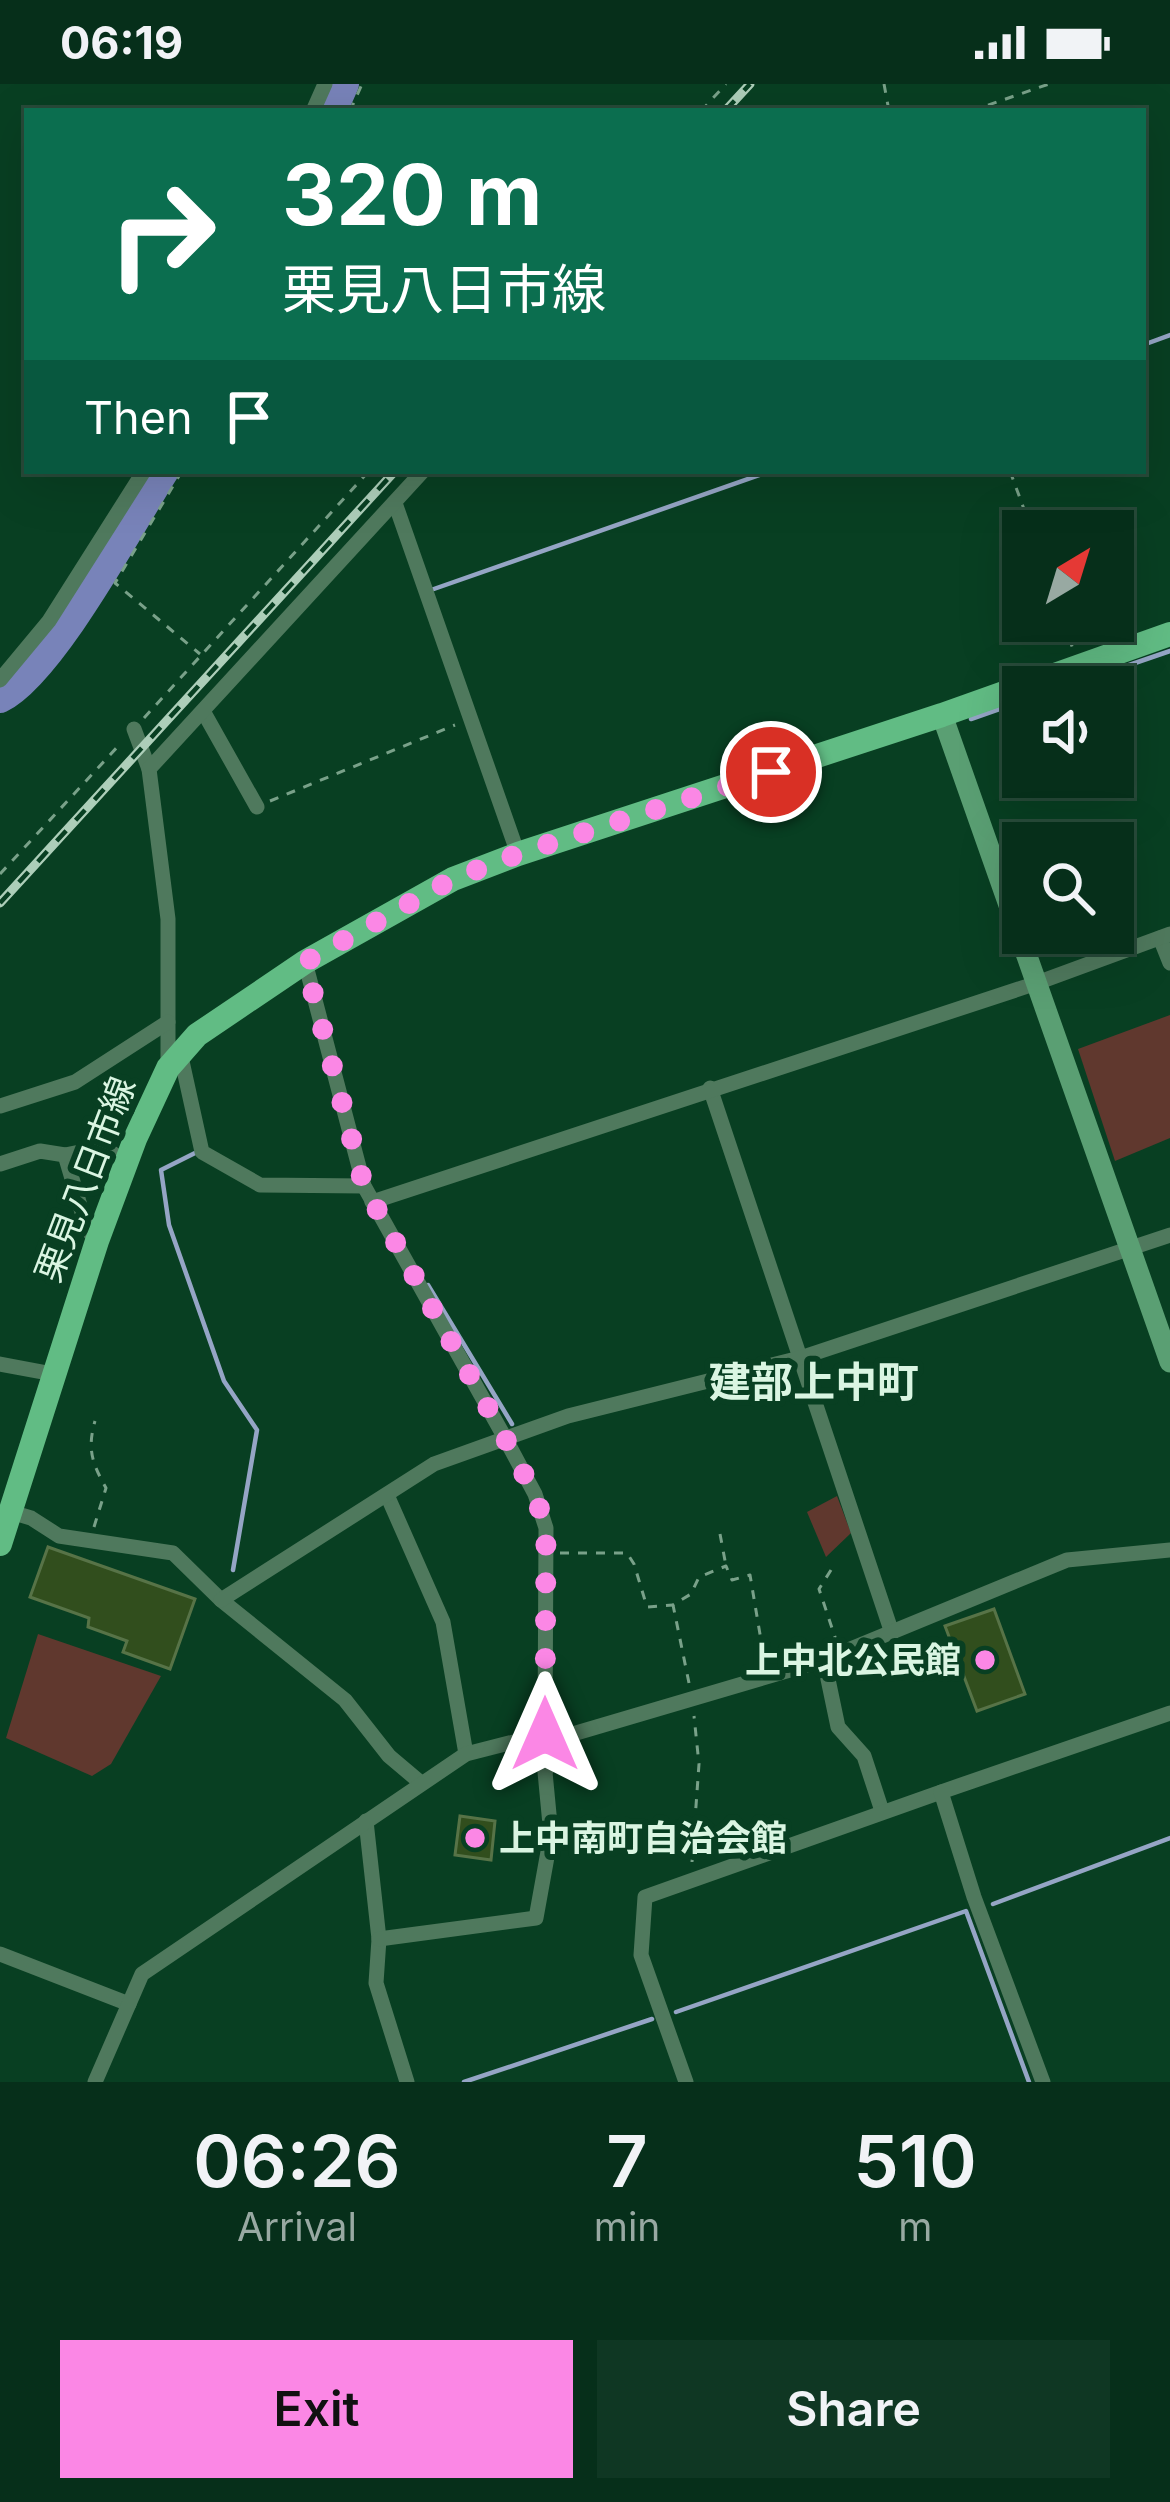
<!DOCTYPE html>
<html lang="en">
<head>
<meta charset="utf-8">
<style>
  :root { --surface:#062f1a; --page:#0f3723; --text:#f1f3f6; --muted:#98a9a2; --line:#274a39; --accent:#fb87e5 }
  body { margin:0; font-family:Inter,"Noto Sans JP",sans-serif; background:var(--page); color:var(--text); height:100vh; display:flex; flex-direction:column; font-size:45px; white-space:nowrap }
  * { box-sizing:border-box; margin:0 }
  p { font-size:39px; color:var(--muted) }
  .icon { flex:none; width:66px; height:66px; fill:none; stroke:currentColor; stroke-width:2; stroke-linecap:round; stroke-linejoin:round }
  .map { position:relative; height:1998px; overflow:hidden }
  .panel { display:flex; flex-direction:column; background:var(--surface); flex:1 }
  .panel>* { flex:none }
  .banner { position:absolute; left:24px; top:24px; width:1122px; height:366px; border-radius:0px; box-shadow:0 12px 48px #0002,0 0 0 3px var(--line); background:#0b6e4f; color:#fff; overflow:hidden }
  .needle { width:78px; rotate:38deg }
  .buttons { position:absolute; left:1002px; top:426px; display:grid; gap:24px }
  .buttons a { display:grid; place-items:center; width:132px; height:132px; border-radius:0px; background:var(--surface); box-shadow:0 12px 48px #0002,0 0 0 3px var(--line); font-size:60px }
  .pin { position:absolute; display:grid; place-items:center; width:102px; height:102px; color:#fff; margin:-51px; border:6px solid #fff; border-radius:50%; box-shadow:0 3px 12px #0007 }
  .me { position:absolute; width:132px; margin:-66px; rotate:0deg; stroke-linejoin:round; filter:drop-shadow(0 0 9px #0008) }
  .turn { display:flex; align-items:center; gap:42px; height:252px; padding:0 60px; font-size:54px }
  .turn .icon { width:156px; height:156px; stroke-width:2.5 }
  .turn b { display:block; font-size:84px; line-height:102px }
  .then { display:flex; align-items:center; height:114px; padding:0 60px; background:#0003; gap:24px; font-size:45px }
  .eta { display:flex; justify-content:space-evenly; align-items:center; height:204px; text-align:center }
  .eta b { font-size:72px; font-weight:600; line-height:84px }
  .cta { display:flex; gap:24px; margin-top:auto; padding:24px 60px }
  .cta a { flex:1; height:138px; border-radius:0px; background:var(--accent); color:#111; font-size:48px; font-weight:600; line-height:138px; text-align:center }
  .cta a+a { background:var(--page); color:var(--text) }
  .status { display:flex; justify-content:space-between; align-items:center; height:84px; padding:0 60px; background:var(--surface); direction:ltr }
  .status svg { height:33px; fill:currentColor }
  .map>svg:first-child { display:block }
  .green { fill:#60382e }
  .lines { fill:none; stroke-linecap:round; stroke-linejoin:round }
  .stream { stroke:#95a5c5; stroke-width:4.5 }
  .river { stroke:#7883b9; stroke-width:30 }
  .building { fill:#314e1d; stroke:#577347; stroke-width:3 }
  .path { stroke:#79a189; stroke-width:3; stroke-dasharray:9 9; stroke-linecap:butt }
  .street { stroke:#4f795d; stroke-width:15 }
  .secondary { stroke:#5a9f73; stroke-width:21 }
  .primary { stroke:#61bc84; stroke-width:24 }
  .rail-casing { stroke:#adceb9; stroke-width:9 }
  .rail { stroke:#083f22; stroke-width:4.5; stroke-dasharray:14; stroke-linecap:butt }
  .route { stroke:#fb87e5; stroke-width:21; stroke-dasharray:0 37.8 }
  .poi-dot { fill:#fb87e5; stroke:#083f22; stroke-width:4.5 }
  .labels { text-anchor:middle; stroke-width:12; stroke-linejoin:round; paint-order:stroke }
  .street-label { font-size:36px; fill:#daf5e2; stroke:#083f22 }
  .poi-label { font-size:36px; font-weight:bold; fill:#daf5e2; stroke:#083f22; text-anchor:end }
  .quarter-label { font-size:42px; font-weight:bold; fill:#daf5e2; stroke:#083f22 }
</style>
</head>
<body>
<div class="status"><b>06:19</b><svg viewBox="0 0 49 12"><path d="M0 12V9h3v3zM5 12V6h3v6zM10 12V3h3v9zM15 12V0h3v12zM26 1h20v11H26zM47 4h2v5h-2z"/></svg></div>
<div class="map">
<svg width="1170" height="1998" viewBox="0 0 1170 1998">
  <rect width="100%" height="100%" fill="#083f22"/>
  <!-- green -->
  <g class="green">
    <path d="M 1170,931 L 1170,1054 L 1115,1077 L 1078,965 Z"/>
    <path d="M 837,1412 L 851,1449 L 826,1473 L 807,1428 Z"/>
    <path d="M 38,1550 L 161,1592 L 111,1680 L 92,1692 L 6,1654 Z"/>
  </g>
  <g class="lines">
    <!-- stream -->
    <g class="stream">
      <path d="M 1143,261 L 1170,251"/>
      <path d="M 431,506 L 771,387"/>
      <path d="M 1065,603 L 1170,567"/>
      <path d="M 971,635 L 1023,617"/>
      <path d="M 195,1069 L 161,1086 L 169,1141 L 224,1297 L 257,1346 L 233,1486"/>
      <path d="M 428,1201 L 512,1340"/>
      <path d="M 993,1820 L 1170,1754"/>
      <path d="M 676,1928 L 966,1827 L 1029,1998"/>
      <path d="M 464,1998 L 652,1935"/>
    </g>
    <!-- river -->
    <g class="river">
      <path d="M 332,27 L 344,0"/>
      <path d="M 0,614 C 50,590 131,439 164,387"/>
    </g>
  </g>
  <!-- building -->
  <g class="building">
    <path d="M 48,1463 L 195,1515 L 170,1585 L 123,1568 L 127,1557 L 88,1543 L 89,1534 L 30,1513 Z"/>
    <path d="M 994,1525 L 1025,1610 L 977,1627 L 945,1542 Z"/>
    <path d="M 460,1732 L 495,1737 L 491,1776 L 455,1771 Z"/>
  </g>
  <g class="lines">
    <!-- path -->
    <g class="path">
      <path d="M 884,0 L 889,27"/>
      <path d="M 350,27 L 362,0"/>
      <path d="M 701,27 L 726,0"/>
      <path d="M 971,27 L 1049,0"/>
      <path d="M 182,387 L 115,499 L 200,570"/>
      <path d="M 1010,387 L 1032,447"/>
      <path d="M 1063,537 L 1073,565"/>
      <path d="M 144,634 L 369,387"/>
      <path d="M 270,717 L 455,641"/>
      <path d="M 0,790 L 121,659"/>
      <path d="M 94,1443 L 106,1404 C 92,1379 87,1365 95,1337"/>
      <path d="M 720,1450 L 726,1482"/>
      <path d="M 560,1469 L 627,1469 L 634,1480 L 647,1523 L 673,1521"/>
      <path d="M 831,1486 L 819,1505 L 836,1556"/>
      <path d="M 689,1599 L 673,1521 L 691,1510 L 699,1493 L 726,1482 L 732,1496 L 750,1491 L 764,1574"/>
      <path d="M 692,1778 L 699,1680 L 694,1632"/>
    </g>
    <!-- street -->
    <g class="street">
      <path d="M 313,27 L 325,0"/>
      <path d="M 395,419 L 518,770"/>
      <path d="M 0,596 L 49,537 L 144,387"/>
      <path d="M 203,627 L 257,723"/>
      <path d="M 134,645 L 149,685"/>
      <path d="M 1160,854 L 1170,879"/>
      <path d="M 305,878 L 364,1102 L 505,1354 L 535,1410 L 546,1444 L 545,1650"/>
      <path d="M 180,968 L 202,1068 L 260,1101 L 364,1102"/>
      <path d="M 168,984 L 168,835 L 149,685 L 423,387"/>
      <path d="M 710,1004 L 892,1549"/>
      <path d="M 0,1022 L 75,998 L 168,938"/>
      <path d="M 65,1071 L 87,1145 L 97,1157"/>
      <path d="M 0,1080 L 40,1067 L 65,1071 L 104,1063 L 126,1079"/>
      <path d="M 372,1118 L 1034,900 L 1170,850"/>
      <path d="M 0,1280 L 53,1290"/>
      <path d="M 387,1411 L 443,1538 L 466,1670"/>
      <path d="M 11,1428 L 31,1434 L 59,1452 L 173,1469 L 221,1516 L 345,1616 L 389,1672 L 421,1699"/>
      <path d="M 221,1516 L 434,1380 L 568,1332 L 800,1274 L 1170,1151"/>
      <path d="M 824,1576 L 838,1643 L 864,1672 L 882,1727"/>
      <path d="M 366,1737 L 379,1855 L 376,1899 L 407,1998"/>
      <path d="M 379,1855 L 536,1834 L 551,1751 L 545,1688 L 566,1652"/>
      <path d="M 0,1870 L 129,1920"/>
      <path d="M 95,1998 L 142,1890 L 466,1670 L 545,1650 L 566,1652 L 824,1576 L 1067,1476 L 1170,1466"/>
      <path d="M 686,1998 L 641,1871 L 645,1813 L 941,1708"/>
      <path d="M 1043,1998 L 974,1813 L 941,1708 L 1170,1629"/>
    </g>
    <!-- secondary -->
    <path class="secondary" d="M 942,631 L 1170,1278"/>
    <!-- primary -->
    <path class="primary" d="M 0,1460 L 97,1157 L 135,1055 L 168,984 L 197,951 L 305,878 L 453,795 L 518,770 L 942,631 L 1170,550"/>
    <!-- rail casing -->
    <g class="rail-casing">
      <g id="rail">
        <path d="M 725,27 L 750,0"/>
        <path d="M 0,819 L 395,387"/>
      </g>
    </g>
    <!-- rail -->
    <use href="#rail" class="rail"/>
  </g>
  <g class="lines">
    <!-- route -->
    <path class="route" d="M 545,1650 L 546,1444 L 535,1411 L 505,1354 L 364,1102 L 305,878 L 453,795 L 518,770 L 771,688"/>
  </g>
  <!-- markers -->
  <g class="poi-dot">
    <circle cx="985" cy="1576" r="12"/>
    <circle cx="475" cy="1754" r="12"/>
  </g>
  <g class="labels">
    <!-- street labels -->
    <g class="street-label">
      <text transform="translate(85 1095) rotate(-69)" y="13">栗見八日市線</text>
    </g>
    <!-- poi labels -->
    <g class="poi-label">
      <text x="961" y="1589">上中北公民館</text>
      <text x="499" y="1767" text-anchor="start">上中南町自治会館</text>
    </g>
    <!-- quarter labels -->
    <g class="quarter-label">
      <text x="814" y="1313">建部上中町</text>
    </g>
  </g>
</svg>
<div class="buttons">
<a><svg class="needle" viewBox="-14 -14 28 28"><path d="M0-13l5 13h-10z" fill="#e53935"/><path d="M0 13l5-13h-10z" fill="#98a9a2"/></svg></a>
<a><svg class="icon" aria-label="sound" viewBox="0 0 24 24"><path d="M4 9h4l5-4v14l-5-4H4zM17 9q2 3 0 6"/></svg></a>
<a><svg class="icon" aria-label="search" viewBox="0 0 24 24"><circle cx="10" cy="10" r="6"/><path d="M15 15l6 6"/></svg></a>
</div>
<div class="pin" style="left:771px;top:688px;background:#d93025"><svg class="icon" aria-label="arrive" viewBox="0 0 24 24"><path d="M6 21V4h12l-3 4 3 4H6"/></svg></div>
<svg class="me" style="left:545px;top:1650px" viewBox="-20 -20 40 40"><path d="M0-17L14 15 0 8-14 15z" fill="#fb87e5" stroke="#fff" stroke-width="4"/></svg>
<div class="banner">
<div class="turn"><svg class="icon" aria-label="right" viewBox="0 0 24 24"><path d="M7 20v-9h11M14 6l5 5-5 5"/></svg><div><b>320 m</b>栗見八日市線</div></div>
<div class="then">Then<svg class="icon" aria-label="arrive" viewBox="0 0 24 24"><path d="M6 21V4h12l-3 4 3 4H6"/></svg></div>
</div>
</div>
<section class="panel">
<div class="eta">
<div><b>06:26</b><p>Arrival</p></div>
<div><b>7</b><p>min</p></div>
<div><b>510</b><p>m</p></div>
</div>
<div class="cta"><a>Exit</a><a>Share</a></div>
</section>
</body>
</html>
